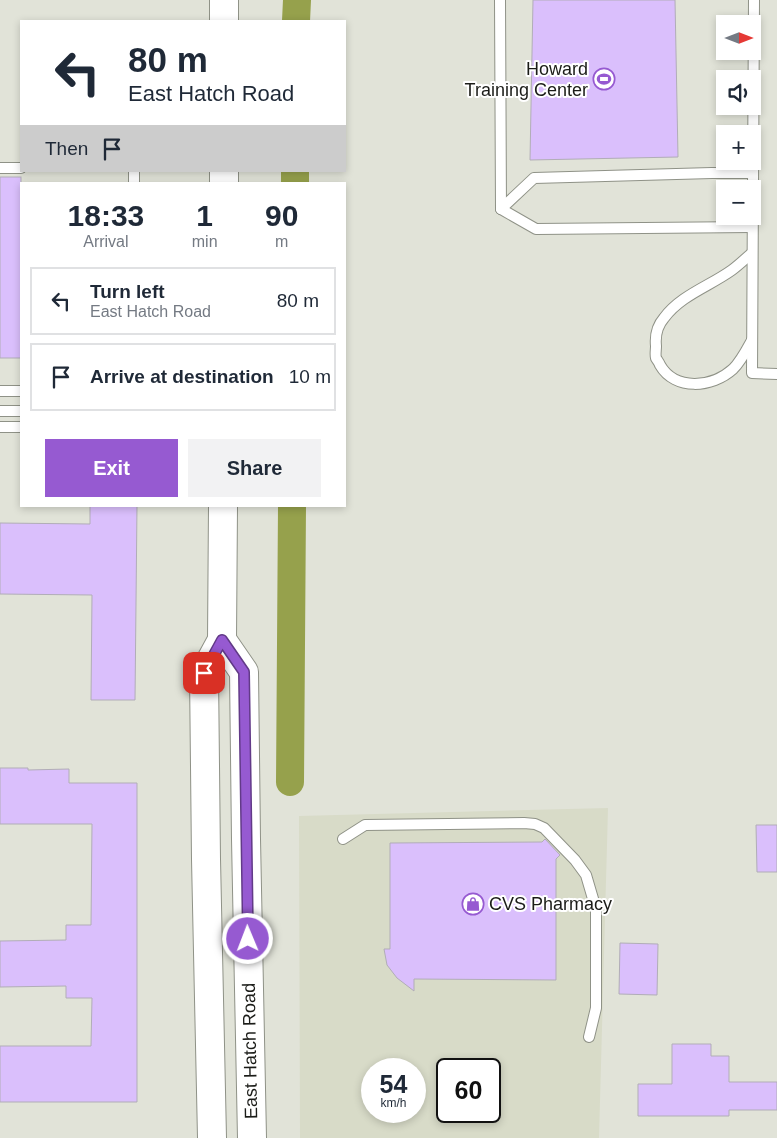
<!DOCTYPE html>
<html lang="en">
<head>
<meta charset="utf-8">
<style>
  :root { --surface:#fff; --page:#f2f2f3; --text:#1f2937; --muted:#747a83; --line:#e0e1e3; --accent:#965ad1 }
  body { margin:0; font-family:Helvetica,sans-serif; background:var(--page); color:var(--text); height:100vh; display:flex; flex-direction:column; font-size:19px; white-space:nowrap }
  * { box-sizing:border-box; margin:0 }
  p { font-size:16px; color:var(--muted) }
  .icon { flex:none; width:28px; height:28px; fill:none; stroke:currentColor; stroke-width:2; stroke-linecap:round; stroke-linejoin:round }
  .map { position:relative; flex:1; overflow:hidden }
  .sheet { position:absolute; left:20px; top:182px; width:326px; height:325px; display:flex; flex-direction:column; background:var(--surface); border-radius:0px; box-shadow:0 2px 8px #0003 }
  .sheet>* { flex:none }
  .top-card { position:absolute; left:20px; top:20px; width:326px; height:152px; border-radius:0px; box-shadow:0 2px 8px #0003; background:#fff; color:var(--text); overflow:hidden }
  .needle { width:32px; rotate:90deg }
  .fabs { position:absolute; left:716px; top:15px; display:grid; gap:10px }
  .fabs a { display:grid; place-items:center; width:45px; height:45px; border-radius:0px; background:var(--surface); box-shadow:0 2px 8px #0003; font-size:25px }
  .speed { position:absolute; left:361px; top:1058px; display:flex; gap:10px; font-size:25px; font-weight:700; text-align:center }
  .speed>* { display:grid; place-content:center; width:65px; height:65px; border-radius:50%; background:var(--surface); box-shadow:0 2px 8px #0003; line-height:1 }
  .speed small { font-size:12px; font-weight:400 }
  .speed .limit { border:2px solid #111; border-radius:8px; background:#fff; color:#111 }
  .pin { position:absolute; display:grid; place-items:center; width:42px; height:42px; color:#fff; margin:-21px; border-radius:10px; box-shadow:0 2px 8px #0006 }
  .me { position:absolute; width:55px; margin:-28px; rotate:359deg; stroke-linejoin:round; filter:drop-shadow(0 0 4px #0008) }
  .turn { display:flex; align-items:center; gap:18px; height:105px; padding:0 25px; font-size:22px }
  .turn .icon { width:65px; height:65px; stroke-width:2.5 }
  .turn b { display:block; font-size:35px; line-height:42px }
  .then { display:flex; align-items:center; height:48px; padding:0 25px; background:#0003; gap:10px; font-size:19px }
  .eta { display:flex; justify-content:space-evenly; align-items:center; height:85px; text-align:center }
  .eta b { font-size:30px; font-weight:800; line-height:35px }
  .primary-button { display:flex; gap:10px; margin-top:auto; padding:10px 25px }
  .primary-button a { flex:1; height:58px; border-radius:0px; background:var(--accent); color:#fff; font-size:20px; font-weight:800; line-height:58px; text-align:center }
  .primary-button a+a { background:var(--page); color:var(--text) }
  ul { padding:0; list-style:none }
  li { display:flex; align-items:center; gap:15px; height:68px; margin:0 10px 8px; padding:0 15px; border:2px solid var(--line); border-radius:0px }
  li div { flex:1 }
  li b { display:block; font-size:19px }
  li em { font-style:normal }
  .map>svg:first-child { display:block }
  .built { fill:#d8dbc8; fill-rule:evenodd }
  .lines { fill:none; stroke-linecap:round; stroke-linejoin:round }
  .canal { stroke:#96a14c; stroke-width:28 }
  .building { fill:#dabffc; stroke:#b1adb7 }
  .lane-casing { stroke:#8f9287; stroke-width:12 }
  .primary-casing { stroke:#8f9287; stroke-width:30 }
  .lane { stroke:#fff; stroke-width:10 }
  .primary { stroke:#fff; stroke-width:28 }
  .route-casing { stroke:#623a88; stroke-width:12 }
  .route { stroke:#965ad1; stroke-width:9 }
  .labels { text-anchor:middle; stroke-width:4; stroke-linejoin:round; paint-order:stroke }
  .poi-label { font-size:18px; fill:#1b1c18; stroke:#fff; text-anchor:end }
  .street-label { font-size:18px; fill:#1b1c18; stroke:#fff }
</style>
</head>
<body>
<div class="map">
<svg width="777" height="1138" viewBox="0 0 777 1138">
  <rect width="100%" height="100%" fill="#e1e3d8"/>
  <!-- built -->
  <path class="built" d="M 608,808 L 599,1138 L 300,1138 L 299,816 ZM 372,1069 L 415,1069 L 415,1111 L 372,1111 ZM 448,1069 L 490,1069 L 490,1111 L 448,1111 Z"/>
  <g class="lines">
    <!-- canal -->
    <g class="canal">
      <path d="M 296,21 L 297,0"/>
      <path d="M 295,184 L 295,171"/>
      <path d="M 290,782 L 292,506"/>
    </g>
  </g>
  <!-- building -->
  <g class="building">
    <path d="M 533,0 L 675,0 L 678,157 L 530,160 Z"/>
    <rect x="0" y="177" width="21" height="181"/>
    <path d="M 90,506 L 137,506 L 135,700 L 91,700 L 92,595 L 0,594 L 0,523 L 90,524 Z"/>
    <path d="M 0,768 L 28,768 L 28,770 L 69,769 L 69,783 L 137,783 L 137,1102 L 0,1102 L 0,1046 L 91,1046 L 92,998 L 66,998 L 66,986 L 0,987 L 0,941 L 66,940 L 66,925 L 91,925 L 92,824 L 0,824 Z"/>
    <path d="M 756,825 L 777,825 L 777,872 L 757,872 Z"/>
    <path d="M 545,839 L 560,855 L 556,859 L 556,980 L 414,979 L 414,991 L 397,978 L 387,965 L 384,949 L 390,949 L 390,843 L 542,842 Z"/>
    <path d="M 620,943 L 658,944 L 657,995 L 619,994 Z"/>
    <path d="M 672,1044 L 711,1044 L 711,1056 L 729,1056 L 729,1082 L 777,1082 L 777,1110 L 729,1110 L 729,1116 L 638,1116 L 638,1084 L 672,1084 Z"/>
  </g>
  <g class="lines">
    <!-- lane casing -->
    <g class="lane-casing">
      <g id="lane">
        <path d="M 500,0 L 501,209"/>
        <path d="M 754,0 L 752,373 L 777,374"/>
        <path d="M 0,168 L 21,168"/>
        <path d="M 134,184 L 134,171"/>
        <path d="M 501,209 L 534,178 L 712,173 L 753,173"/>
        <path d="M 501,209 L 536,229 L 752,227"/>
        <path d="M 752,340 C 746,351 741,361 733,369 C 712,388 675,391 660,365 C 659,362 657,360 656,358 C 655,355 656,350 656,346 C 655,336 657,326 664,318 C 681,295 710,286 732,270 C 739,265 746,258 752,253"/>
        <path d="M 0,391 L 21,391"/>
        <path d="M 0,411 L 21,411"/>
        <path d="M 0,427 L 21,427"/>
        <path d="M 343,839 L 365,825 L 524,823 L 535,824 L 544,828 L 575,860 L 586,875 L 596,909 L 596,1008 L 589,1037"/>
      </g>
    </g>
    <!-- primary casing -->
    <g class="primary-casing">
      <g id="primary">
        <path d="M 224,21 L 224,0"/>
        <path d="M 224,184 L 224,171"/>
        <path d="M 222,640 L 244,672 L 246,839 L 252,1138"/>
        <path d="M 212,1138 L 206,859 L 204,673 L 222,640 L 223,506"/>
      </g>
    </g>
    <!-- lane -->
    <use href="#lane" class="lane"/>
    <!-- primary -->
    <use href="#primary" class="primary"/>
  </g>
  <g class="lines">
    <!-- route casing -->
    <g class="route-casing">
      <path id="route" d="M 204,673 L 222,640 L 244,672 L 248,939"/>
    </g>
    <!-- route -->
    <use href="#route" class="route"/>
  </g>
  <!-- icons -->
  <defs>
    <g id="stadium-ring" transform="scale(1.125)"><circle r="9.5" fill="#fff" stroke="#965ad1" stroke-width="1.5"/><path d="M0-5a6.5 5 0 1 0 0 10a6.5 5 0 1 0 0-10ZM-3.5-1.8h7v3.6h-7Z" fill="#965ad1"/></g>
    <g id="shop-ring" transform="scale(1.125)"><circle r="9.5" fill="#fff" stroke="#965ad1" stroke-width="1.5"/><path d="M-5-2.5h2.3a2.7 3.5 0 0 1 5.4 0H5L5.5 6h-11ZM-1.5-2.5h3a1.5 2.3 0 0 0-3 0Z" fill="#965ad1"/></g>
  </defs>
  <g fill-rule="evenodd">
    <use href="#stadium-ring" x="604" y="79"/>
    <use href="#shop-ring" x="473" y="904"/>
  </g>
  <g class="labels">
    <!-- poi labels -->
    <g class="poi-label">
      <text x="588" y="75">Howard<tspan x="588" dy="21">Training Center</tspan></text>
      <text x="489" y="910" text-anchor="start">CVS Pharmacy</text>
    </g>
    <!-- street labels -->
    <g class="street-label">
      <text transform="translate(250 1051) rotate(-91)" y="6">East Hatch Road</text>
    </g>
  </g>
</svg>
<div class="fabs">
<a><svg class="needle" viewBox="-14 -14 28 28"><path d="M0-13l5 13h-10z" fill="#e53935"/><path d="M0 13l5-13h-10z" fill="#747a83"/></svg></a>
<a><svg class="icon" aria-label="sound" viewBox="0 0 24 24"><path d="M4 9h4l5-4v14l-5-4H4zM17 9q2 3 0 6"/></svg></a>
<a>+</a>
<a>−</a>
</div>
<div class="speed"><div>54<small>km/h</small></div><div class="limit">60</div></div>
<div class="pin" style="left:204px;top:673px;background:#d93025"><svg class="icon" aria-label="arrive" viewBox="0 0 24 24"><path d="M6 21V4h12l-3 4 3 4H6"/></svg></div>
<svg class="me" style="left:248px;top:939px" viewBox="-20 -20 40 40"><circle r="17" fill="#965ad1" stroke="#fff" stroke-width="3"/><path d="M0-11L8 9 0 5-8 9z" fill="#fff"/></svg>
<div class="top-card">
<div class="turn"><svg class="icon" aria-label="left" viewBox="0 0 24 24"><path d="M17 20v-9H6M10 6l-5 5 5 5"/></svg><div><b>80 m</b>East Hatch Road</div></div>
<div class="then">Then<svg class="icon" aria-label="arrive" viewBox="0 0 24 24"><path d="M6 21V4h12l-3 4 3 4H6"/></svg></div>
</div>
<section class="sheet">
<div class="eta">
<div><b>18:33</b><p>Arrival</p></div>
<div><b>1</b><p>min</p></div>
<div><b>90</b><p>m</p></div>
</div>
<ul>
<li><svg class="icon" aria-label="left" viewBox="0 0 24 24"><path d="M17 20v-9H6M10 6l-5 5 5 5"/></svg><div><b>Turn left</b><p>East Hatch Road</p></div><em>80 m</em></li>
<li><svg class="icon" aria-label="arrive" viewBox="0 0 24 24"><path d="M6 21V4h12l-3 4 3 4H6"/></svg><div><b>Arrive at destination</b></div><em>10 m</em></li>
</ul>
<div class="primary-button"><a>Exit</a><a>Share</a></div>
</section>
</div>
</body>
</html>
